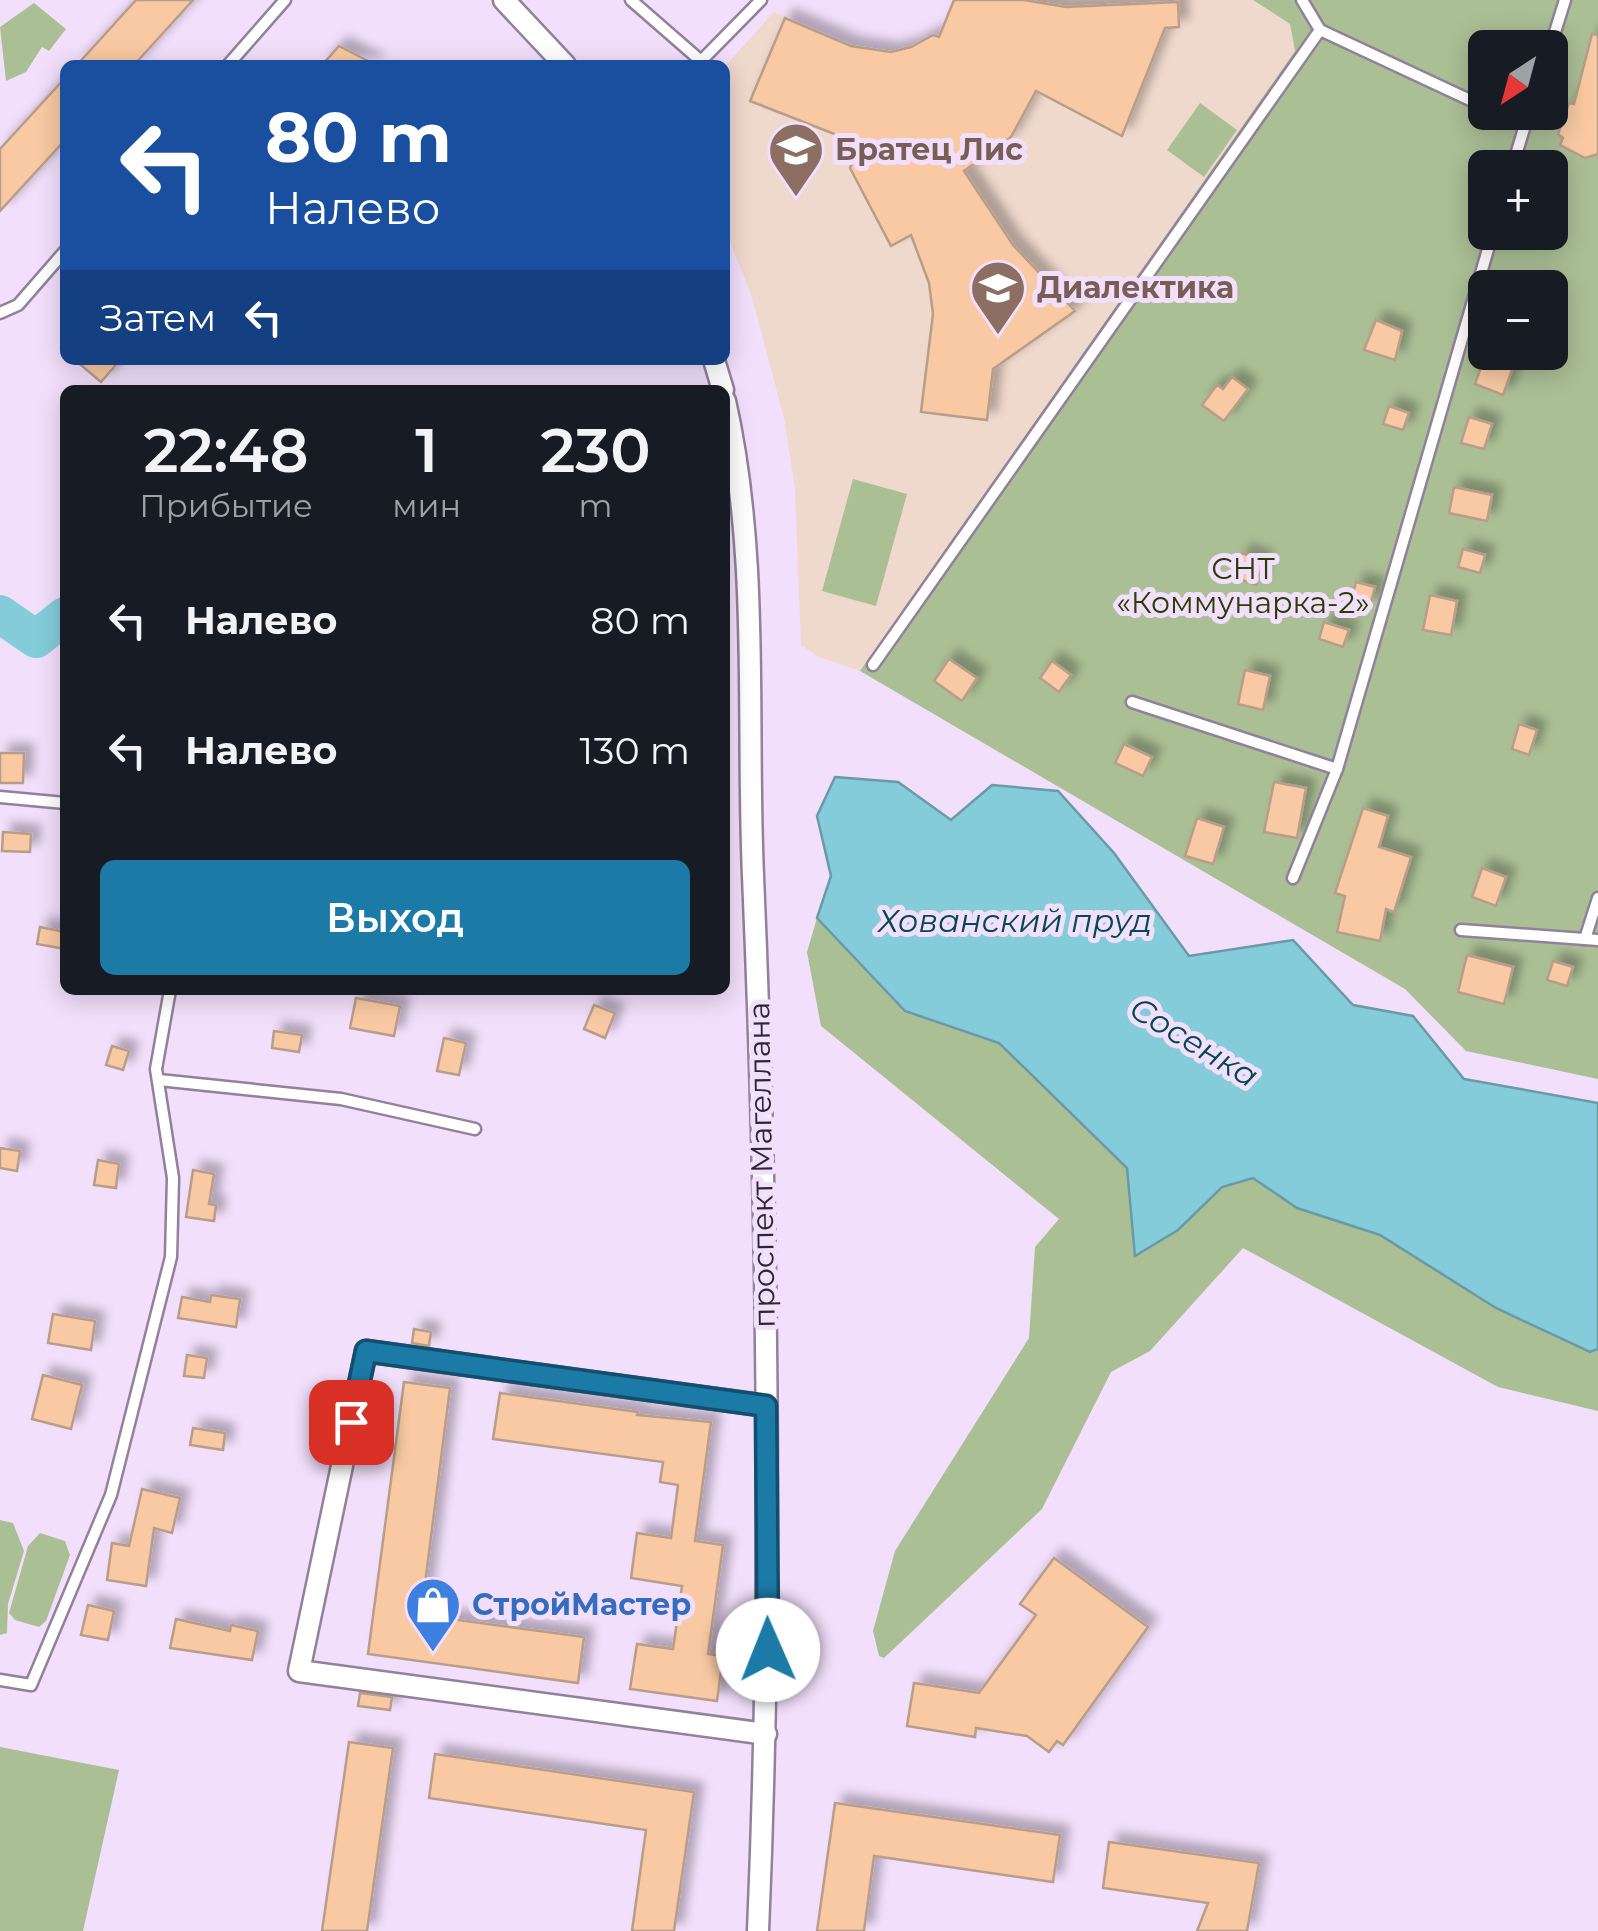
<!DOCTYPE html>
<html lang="ru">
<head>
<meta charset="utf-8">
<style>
  :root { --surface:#171b24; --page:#20242c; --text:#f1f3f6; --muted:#9ea1a6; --accent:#1c7aa7 }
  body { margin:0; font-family:Montserrat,sans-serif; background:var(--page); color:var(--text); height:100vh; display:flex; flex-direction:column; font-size:38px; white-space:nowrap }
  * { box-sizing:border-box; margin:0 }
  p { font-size:32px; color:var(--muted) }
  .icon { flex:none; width:55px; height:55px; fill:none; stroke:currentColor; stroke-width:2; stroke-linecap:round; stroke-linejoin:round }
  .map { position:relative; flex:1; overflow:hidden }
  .drawer { position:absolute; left:60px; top:385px; width:670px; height:610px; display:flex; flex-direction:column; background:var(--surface); border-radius:15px; box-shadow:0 5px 25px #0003 }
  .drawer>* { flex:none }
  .banner { position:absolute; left:60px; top:60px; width:670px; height:305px; border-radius:15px; box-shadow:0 5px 25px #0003; background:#1a4fa0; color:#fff; overflow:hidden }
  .needle { width:65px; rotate:216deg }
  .fabs { position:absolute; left:1468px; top:30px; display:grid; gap:20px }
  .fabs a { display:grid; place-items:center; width:100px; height:100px; border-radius:15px; background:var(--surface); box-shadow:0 5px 25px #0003; font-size:50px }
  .pin { position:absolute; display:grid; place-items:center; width:85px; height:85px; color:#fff; margin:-42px; border-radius:20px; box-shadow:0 5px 15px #0006 }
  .me { position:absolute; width:110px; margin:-55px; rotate:359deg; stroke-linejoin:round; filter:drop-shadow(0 0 8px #0008) }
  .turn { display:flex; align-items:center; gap:35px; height:210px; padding:0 40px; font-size:45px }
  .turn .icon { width:130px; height:130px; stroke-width:2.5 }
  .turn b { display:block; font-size:70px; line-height:85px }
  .then { display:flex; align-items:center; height:95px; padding:0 40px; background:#0003; gap:20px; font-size:38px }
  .eta { display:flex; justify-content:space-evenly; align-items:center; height:170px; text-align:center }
  .eta b { font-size:60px; font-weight:600; line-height:70px }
  .button { display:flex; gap:20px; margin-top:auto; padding:20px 40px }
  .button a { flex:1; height:115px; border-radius:15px; background:var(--accent); color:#fff; font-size:40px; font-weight:600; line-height:115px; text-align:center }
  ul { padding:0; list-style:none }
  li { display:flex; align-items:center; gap:30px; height:130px; padding:0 40px }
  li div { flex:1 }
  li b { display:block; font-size:38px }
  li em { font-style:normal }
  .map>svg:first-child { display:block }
  .education { fill:#efd8cc }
  .green { fill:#abbf95; fill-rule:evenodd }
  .water { fill:#84ccda; stroke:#6a9aa7; stroke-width:2.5 }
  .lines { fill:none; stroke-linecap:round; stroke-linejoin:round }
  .river { stroke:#84ccda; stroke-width:38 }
  .building { fill:#f8c9a2; stroke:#b89e8a; stroke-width:2.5; filter:url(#shadow) }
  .lane-casing { stroke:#92819a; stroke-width:15 }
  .street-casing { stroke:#92819a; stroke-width:25 }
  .lane { stroke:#fff; stroke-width:10 }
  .street { stroke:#fff; stroke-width:20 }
  .route-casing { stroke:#124f6d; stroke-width:25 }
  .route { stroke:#1c7aa7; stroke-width:18 }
  .labels { text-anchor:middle; stroke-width:10; stroke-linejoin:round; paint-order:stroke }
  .education-label { font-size:30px; font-weight:bold; fill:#785e54; stroke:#f2dffb; text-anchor:start }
  .park-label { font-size:30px; fill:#293d04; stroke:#f2dffb }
  .street-label { font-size:30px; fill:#2d2631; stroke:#f2dffb }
  .shop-label { font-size:30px; font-weight:bold; fill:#366cbe; stroke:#f2dffb; text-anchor:start }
  .water-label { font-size:32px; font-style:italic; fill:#044853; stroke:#f2dffb }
</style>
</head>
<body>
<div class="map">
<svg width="1598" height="1931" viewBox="0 0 1598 1931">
  <defs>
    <filter id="shadow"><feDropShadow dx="9" dy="-9" stdDeviation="5" flood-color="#0004"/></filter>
  </defs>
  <rect width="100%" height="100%" fill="#f2dffb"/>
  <!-- education -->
  <path class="education" d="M 954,0 L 1253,0 L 1290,24 L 1295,51 L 860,671 L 819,657 L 801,645 L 795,488 L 784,418 L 751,294 L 725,230 L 725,88 L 730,85 L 726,65 L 774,12 L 851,46 L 891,52 L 911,47 L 933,35 L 939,37 Z"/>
  <!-- green -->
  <g class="green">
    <path d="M 1253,0 L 1598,0 L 1598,1079 L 1466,1051 L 1405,989 L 860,671 L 1295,51 L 1290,24 ZM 1485,48 L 1550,48 L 1550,112 L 1485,112 ZM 1485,168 L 1550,168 L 1550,232 L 1485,232 ZM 1485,288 L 1550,288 L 1550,352 L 1485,352 Z"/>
    <path d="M 34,3 L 66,29 L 49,51 L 42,47 L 26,72 L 6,81 L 0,27 Z"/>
    <path d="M 1200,103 L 1237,130 L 1204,177 L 1167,150 Z"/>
    <path d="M 853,479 L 907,494 L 876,606 L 822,591 Z"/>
    <path d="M 817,918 L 905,1011 L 999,1043 L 1127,1168 L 1178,1230 L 1222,1187 L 1253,1178 L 1297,1208 L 1380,1235 L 1496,1308 L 1589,1352 L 1598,1349 L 1598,1411 L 1498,1387 L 1243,1248 L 1150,1351 L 1111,1372 L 1042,1509 L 884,1658 L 879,1656 L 873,1631 L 895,1551 L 1029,1338 L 1035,1247 L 1059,1219 L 821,1026 L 807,952 Z"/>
    <path d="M 0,1520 L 13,1523 L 24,1551 L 8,1604 L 7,1633 L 0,1635 Z"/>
    <path d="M 40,1533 L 65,1541 L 70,1555 L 46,1621 L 39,1627 L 15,1620 L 9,1613 L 28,1546 Z"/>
    <path d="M 0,1747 L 119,1770 L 83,1931 L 0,1931 Z"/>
  </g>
  <!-- water -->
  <path class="water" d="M 835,777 L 898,782 L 951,820 L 992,785 L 1058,791 L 1114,853 L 1189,956 L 1293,940 L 1353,1005 L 1413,1016 L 1464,1079 L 1598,1103 L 1598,1349 L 1590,1352 L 1496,1308 L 1380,1235 L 1297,1208 L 1253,1178 L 1222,1187 L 1178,1230 L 1135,1256 L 1127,1168 L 999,1043 L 905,1011 L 817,918 L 831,876 L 817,816 Z"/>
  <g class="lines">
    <!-- river -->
    <path class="river" d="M 0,614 L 36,639 L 65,616"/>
  </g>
  <!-- building -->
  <g class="building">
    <path d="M 136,0 L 193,0 L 134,65 L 77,65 Z"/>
    <path d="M 954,0 L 1024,0 L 1066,7 L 1178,2 L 1179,27 L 1165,28 L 1122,136 L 1036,91 L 1011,137 L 964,171 L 1013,245 L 1075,311 L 993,369 L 987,420 L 921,412 L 933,314 L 929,283 L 911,235 L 891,246 L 850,168 L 860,144 L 750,101 L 785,18 L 851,46 L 891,52 L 911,47 L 933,35 L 939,37 Z"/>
    <path d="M 1592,34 L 1598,35 L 1598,154 L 1585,158 L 1560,145 L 1563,138 L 1558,134 L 1569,103 L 1574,104 Z"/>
    <path d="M 339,46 L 376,65 L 322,65 Z"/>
    <path d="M 65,78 L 65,140 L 0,211 L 0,149 Z"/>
    <path d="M 1376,320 L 1402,331 L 1395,360 L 1364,350 Z"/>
    <path d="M 1486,353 L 1514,364 L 1503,395 L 1475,384 Z"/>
    <path d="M 75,360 L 120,360 L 101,382 Z"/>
    <path d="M 1232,377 L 1248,389 L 1224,421 L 1202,405 L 1217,385 L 1223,389 Z"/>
    <path d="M 1389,406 L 1409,413 L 1403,430 L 1383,424 Z"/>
    <path d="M 1469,417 L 1492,424 L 1484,449 L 1461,443 Z"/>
    <path d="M 1454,487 L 1492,495 L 1487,521 L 1449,513 Z"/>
    <path d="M 1463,549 L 1485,555 L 1480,573 L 1458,567 Z"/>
    <path d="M 1242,553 L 1264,561 L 1256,585 L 1234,577 Z"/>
    <path d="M 1356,582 L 1375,587 L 1370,606 L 1351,601 Z"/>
    <path d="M 1430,595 L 1457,601 L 1451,635 L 1423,630 Z"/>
    <path d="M 1324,622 L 1349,630 L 1343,647 L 1319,639 Z"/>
    <path d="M 949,659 L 977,678 L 962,701 L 934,681 Z"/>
    <path d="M 1052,661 L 1071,675 L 1059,692 L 1040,678 Z"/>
    <path d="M 1245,670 L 1270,676 L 1263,710 L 1238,704 Z"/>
    <path d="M 1519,724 L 1537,730 L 1529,755 L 1512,749 Z"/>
    <path d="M 1124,744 L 1152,757 L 1143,776 L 1115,763 Z"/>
    <path d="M 0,753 L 24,753 L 23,783 L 0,783 Z"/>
    <path d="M 1274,782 L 1306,788 L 1297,838 L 1264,832 Z"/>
    <path d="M 1363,808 L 1388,816 L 1379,847 L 1411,857 L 1394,912 L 1386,909 L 1380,941 L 1337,932 L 1345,896 L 1335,893 Z"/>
    <path d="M 1197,818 L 1224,827 L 1213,864 L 1185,856 Z"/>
    <path d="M 3,832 L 31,834 L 30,852 L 2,851 Z"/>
    <path d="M 1482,868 L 1506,877 L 1496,906 L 1472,897 Z"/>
    <path d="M 40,927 L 65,932 L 65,949 L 37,944 Z"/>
    <path d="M 1467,955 L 1513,967 L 1504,1004 L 1458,992 Z"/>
    <path d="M 1553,961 L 1573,967 L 1567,986 L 1547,980 Z"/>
    <path d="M 356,998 L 400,1006 L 394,1036 L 350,1028 Z"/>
    <path d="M 594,1005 L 615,1013 L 605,1038 L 584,1029 Z"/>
    <path d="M 274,1031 L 302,1035 L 299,1052 L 272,1048 Z"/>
    <path d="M 444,1038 L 466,1043 L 459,1075 L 437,1071 Z"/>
    <path d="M 112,1046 L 129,1051 L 123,1070 L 106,1065 Z"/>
    <path d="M 0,1148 L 20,1151 L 17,1171 L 0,1168 Z"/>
    <path d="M 98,1160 L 119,1164 L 116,1188 L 94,1185 Z"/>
    <path d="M 193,1170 L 214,1174 L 209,1204 L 216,1205 L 214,1221 L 186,1217 Z"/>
    <path d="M 211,1295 L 240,1299 L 236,1327 L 178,1318 L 182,1297 L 210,1302 Z"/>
    <path d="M 53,1314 L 95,1321 L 91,1350 L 48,1343 Z"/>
    <path d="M 414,1329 L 431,1332 L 429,1346 L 412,1343 Z"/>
    <path d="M 187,1355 L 207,1358 L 204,1378 L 184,1376 Z"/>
    <path d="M 43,1375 L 82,1385 L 71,1429 L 32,1419 Z"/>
    <path d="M 404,1382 L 450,1388 L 421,1615 L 584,1637 L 578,1683 L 368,1654 Z"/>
    <path d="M 500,1393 L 638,1412 L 637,1415 L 711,1422 L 695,1541 L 723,1545 L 708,1654 L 723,1656 L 717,1701 L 630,1689 L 637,1644 L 673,1649 L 682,1586 L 631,1578 L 637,1533 L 671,1538 L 678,1485 L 660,1482 L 663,1462 L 493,1439 Z"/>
    <path d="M 193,1428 L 225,1433 L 223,1450 L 190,1445 Z"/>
    <path d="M 142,1489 L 180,1498 L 172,1533 L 154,1528 L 146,1586 L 107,1580 L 112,1543 L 129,1546 Z"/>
    <path d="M 1054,1558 L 1148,1627 L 1063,1745 L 1057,1741 L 1049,1752 L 1027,1736 L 976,1728 L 975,1737 L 907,1726 L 914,1683 L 979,1693 L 1036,1615 L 1020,1604 Z"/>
    <path d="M 88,1605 L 114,1611 L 108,1640 L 81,1635 Z"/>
    <path d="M 176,1619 L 230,1631 L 231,1625 L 258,1631 L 252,1660 L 170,1648 Z"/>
    <path d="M 360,1693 L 392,1697 L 390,1710 L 358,1706 Z"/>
    <path d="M 349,1742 L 393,1748 L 367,1931 L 322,1931 Z"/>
    <path d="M 435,1754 L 694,1792 L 674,1931 L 632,1931 L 646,1830 L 429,1798 Z"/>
    <path d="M 835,1803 L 1060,1835 L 1053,1882 L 874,1856 L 864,1931 L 817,1931 Z"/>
    <path d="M 1109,1842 L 1259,1863 L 1247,1931 L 1197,1931 L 1208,1903 L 1103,1888 Z"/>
  </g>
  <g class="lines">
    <!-- lane casing -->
    <g class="lane-casing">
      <g id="lane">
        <path d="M 631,0 L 701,61 L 761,0"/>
        <path d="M 1320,30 L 1485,107"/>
        <path d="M 1550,48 L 1565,0"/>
        <path d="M 228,65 L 285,0"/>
        <path d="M 1498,112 L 1525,125"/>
        <path d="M 1512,168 L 1529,112"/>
        <path d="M 0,313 L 18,305 L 65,251"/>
        <path d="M 873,665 L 1320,30 L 1302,0"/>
        <path d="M 1132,702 L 1337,769"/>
        <path d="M 0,797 L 65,803"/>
        <path d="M 1293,878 L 1337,769 L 1493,232"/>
        <path d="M 1461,930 L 1598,940"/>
        <path d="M 1585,939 L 1598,898"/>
        <path d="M 159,1080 L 341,1099 L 475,1129"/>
        <path d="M 0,1680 L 31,1685 L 111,1495 L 171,1257 L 173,1178 L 156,1069 L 170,990"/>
      </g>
    </g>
    <!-- street casing -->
    <g class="street-casing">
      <g id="street">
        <path d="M 504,0 L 565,65"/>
        <path d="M 714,360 L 723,390"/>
        <path d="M 725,401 C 760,557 746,718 753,876 C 768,1228 773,1579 758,1931"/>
        <path d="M 766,1406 L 366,1351 L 299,1671 L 766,1734"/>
      </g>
    </g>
    <!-- lane -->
    <use href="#lane" class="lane"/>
    <!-- street -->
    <use href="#street" class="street"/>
  </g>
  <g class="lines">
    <!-- route casing -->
    <g class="route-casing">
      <path id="route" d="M 351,1422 L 366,1351 L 766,1406 L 768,1650"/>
    </g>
    <!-- route -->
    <use href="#route" class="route"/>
  </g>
  <!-- icons -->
  <defs>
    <g id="school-pin" transform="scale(2.875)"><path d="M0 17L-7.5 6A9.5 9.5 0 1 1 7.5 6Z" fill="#8d6e63" stroke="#f2dffb"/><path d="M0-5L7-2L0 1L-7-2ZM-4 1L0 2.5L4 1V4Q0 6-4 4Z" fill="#fff"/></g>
    <g id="shop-pin" transform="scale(2.875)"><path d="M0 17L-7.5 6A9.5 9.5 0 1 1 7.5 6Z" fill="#3f7fe0" stroke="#f2dffb"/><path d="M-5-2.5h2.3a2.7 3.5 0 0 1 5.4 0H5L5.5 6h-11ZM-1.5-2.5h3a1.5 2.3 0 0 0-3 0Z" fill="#fff"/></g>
  </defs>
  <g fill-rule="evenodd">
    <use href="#school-pin" x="796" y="150"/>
    <use href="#school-pin" x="998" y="288"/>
    <use href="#shop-pin" x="433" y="1605"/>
  </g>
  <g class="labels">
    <!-- education labels -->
    <g class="education-label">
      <text x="835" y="160">Братец Лис</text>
      <text x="1037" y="298">Диалектика</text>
    </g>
    <!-- park labels -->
    <g class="park-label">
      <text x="1243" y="579">СНТ<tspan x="1243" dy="34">«Коммунарка-2»</tspan></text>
    </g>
    <!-- street labels -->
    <g class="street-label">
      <text transform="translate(762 1165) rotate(-91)" y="10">проспект Магеллана</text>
    </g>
    <!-- shop labels -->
    <g class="shop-label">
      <text x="472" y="1615">СтройМастер</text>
    </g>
    <!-- water labels -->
    <g class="water-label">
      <text x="1015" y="932">Хованский пруд</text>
      <text transform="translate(1194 1042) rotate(31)" y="11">Сосенка</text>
    </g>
  </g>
</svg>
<div class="fabs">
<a><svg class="needle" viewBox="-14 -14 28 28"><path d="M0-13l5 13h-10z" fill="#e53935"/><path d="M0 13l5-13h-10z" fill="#9ea1a6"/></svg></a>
<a>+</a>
<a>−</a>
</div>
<div class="pin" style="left:351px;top:1422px;background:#d93025"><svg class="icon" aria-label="arrive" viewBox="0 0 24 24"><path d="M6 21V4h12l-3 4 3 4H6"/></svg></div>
<svg class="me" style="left:768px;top:1650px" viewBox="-20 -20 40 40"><circle r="19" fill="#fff"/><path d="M0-13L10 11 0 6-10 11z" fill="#1c7aa7"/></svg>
<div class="banner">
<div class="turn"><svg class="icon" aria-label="left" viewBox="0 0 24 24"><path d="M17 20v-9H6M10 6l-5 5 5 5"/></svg><div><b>80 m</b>Налево</div></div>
<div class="then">Затем<svg class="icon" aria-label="left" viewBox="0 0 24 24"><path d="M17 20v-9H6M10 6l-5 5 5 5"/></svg></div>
</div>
<section class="drawer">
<div class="eta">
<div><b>22:48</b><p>Прибытие</p></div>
<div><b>1</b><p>мин</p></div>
<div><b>230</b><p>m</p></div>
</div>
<ul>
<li><svg class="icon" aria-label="left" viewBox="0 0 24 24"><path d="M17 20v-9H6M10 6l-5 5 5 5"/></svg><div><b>Налево</b></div><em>80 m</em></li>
<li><svg class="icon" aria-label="left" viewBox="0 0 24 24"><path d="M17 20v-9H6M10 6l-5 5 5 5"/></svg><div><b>Налево</b></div><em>130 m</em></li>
</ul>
<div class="button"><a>Выход</a></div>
</section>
</div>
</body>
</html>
